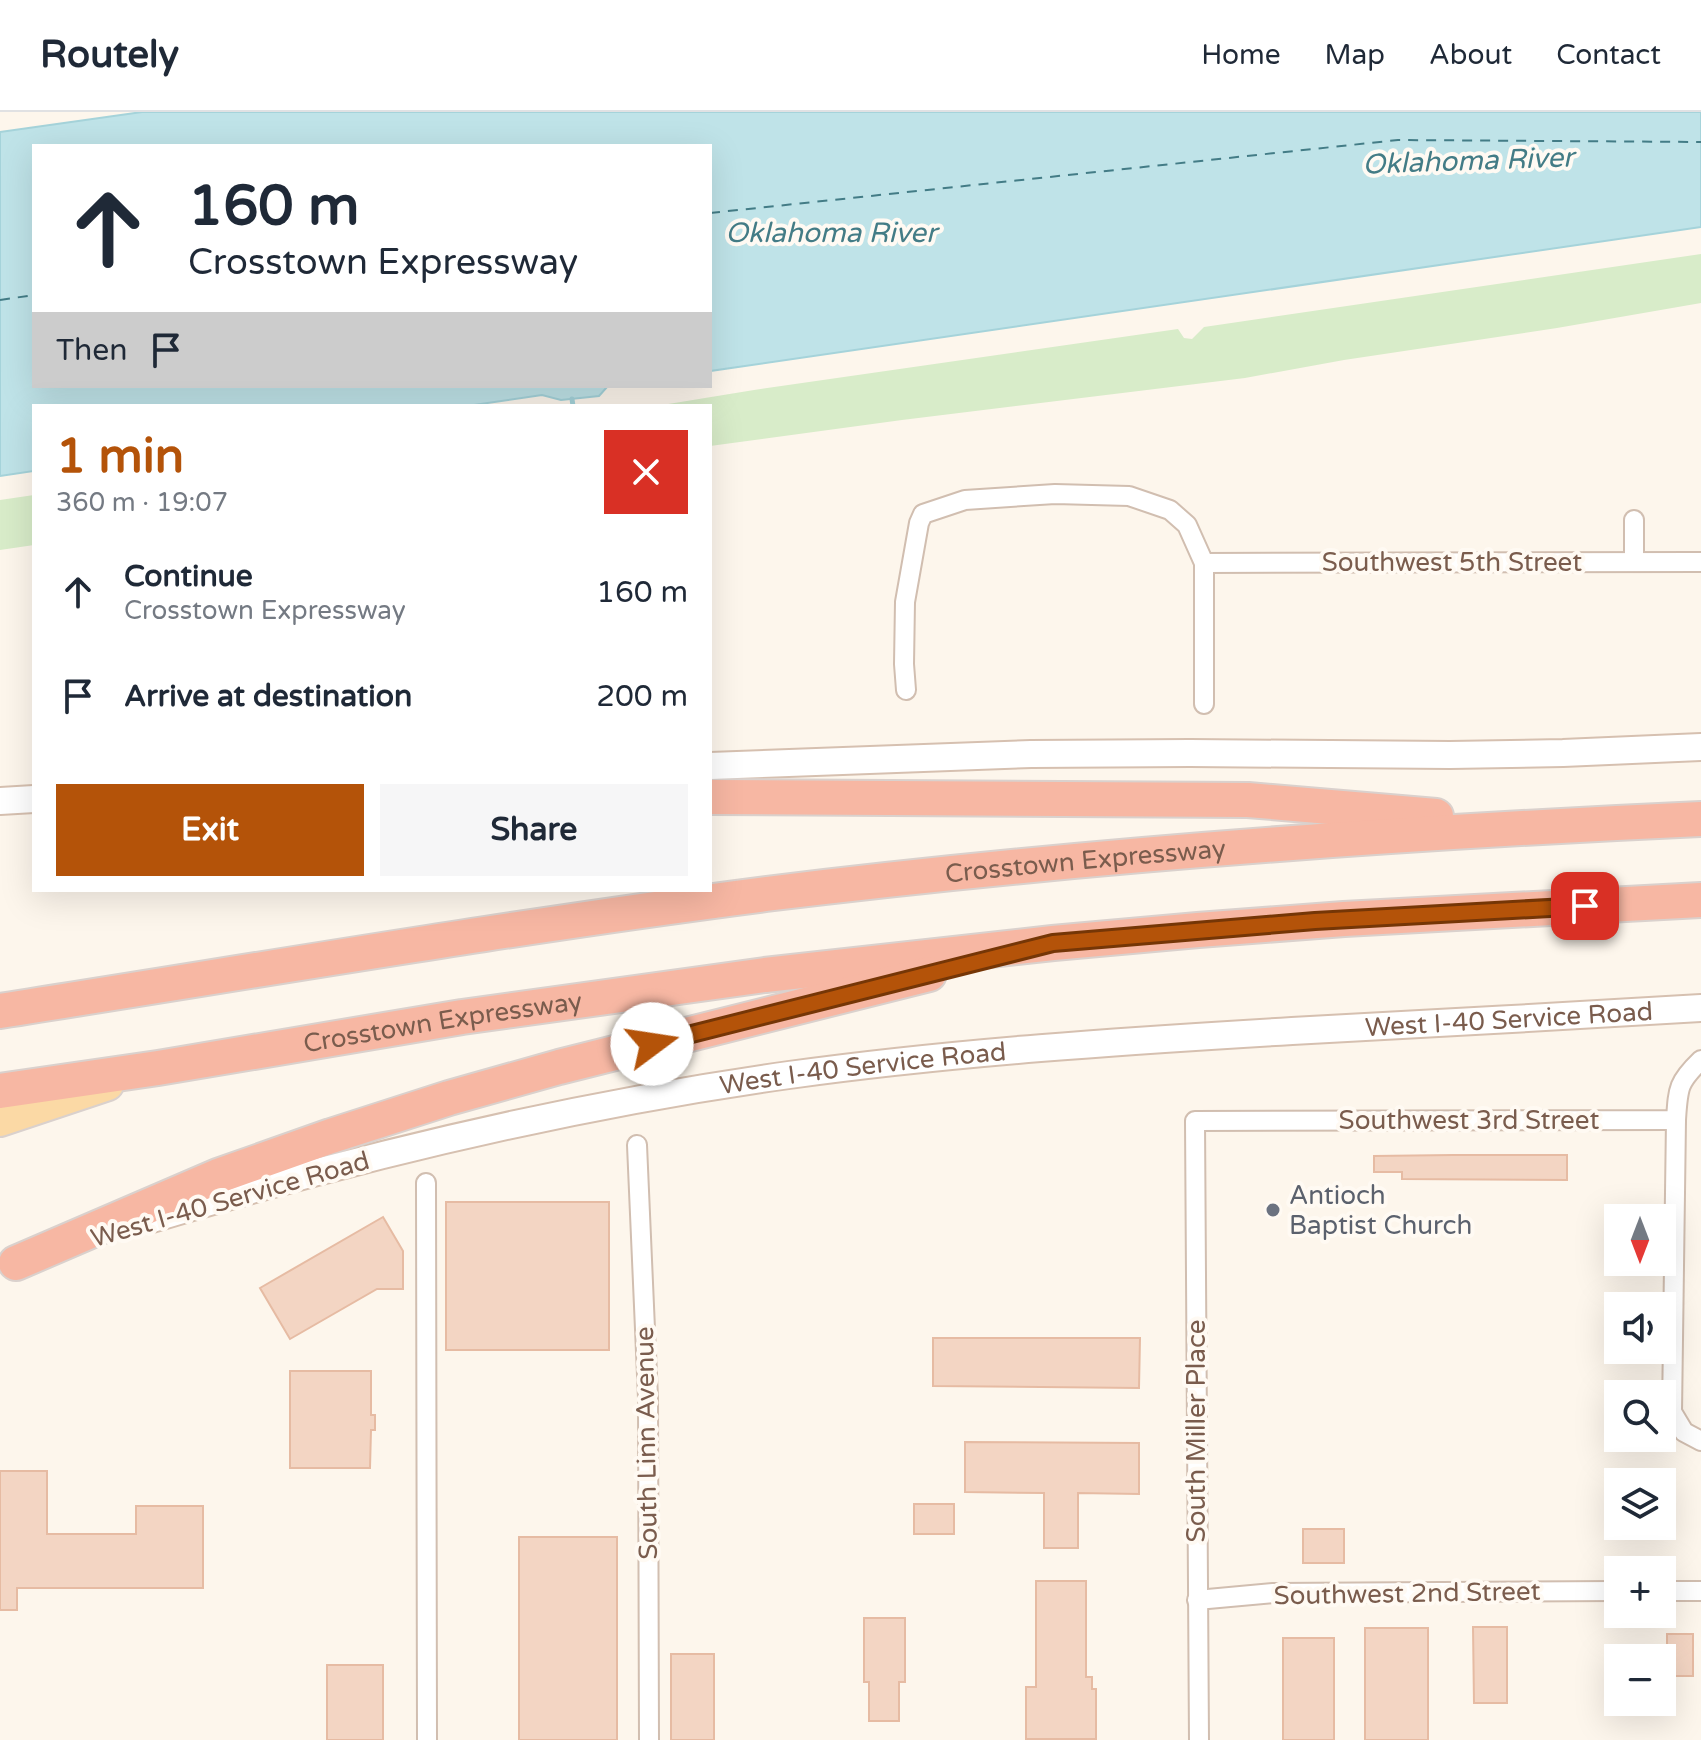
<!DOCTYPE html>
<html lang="en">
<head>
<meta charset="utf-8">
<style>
  :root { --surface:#fff; --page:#f6f6f7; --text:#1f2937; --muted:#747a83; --line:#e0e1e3; --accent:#b45309 }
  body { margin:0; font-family:"Varela Round",sans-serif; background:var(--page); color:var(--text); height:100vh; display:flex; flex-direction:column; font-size:30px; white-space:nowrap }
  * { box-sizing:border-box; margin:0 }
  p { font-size:26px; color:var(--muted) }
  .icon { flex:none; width:44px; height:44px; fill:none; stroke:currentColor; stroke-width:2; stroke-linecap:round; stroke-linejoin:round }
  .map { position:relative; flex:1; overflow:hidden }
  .side { position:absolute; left:32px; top:292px; width:680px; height:488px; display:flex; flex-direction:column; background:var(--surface); border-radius:0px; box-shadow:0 8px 32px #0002 }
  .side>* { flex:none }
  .hud { position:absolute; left:32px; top:32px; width:680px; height:244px; border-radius:0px; box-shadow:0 8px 32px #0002; background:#fff; color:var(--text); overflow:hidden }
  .needle { width:52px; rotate:180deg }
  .tools { position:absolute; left:1604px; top:1092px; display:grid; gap:16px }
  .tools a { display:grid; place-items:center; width:72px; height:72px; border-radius:0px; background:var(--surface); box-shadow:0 8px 32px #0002; font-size:40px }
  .pin { position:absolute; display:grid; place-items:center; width:68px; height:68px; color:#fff; margin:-34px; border-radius:16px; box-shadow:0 4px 12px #0006 }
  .me { position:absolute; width:88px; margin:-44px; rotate:76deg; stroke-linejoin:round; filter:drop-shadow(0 0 6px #0008) }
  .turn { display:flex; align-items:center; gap:28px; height:168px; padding:0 24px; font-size:36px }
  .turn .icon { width:104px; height:104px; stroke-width:2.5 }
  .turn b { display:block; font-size:56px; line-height:68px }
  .then { display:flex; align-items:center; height:76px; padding:0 24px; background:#0003; gap:16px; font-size:30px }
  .round { display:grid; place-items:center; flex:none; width:84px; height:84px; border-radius:0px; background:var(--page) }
  .summary { display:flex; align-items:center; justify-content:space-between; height:136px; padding:0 24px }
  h1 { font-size:48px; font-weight:800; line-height:60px; color:var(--accent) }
  .cta { display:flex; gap:16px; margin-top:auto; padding:16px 24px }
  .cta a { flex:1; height:92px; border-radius:0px; background:var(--accent); color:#fff; font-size:32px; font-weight:800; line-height:92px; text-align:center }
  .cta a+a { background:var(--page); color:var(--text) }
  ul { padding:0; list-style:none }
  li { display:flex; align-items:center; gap:24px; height:104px; padding:0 24px }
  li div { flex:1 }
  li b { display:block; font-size:30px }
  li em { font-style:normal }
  header { display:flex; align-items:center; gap:48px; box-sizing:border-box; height:112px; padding:0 40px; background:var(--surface); border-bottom:2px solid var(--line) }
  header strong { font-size:38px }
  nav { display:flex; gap:44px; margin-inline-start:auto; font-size:28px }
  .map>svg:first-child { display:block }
  .green { fill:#d8ecc9 }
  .water { fill:#bfe3e8; stroke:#a5d3da; stroke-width:2 }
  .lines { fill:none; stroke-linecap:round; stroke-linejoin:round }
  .stream { stroke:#a5d3da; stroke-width:5 }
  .ferry { stroke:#437c86; stroke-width:2; stroke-dasharray:10 8; stroke-linecap:butt }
  .building { fill:#f3d5c3; stroke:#e6bba3; stroke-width:2 }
  .minor-casing { stroke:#d1beb0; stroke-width:22 }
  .secondary-casing { stroke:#d6c0b0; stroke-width:30 }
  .primary-casing { stroke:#dad1cd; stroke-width:34 }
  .motorway-casing { stroke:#dad1cd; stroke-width:38 }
  .minor { stroke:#fff; stroke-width:18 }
  .secondary { stroke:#fff; stroke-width:26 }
  .primary { stroke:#fbd9a5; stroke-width:30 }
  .motorway { stroke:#f7b7a3; stroke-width:34 }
  .route-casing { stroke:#753606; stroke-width:20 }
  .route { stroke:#b45309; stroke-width:14 }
  .worship-dot { fill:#6b7280; stroke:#fffaf3; stroke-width:3 }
  .labels { text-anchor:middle; stroke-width:8; stroke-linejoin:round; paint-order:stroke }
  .street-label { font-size:26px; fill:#7a5c4d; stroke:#fffaf3 }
  .worship-label { font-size:26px; fill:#5b616d; stroke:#fffaf3; text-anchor:start }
  .water-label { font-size:28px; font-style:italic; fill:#437c86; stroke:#fffaf3 }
</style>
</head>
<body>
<header>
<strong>Routely</strong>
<nav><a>Home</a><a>Map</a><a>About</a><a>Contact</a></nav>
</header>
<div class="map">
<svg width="1701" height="1628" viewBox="0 0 1701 1628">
  <rect width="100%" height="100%" fill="#fdf6ec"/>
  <!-- green -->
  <g class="green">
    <path d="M 1701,142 L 1701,191 L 1557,216 L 1344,248 L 1245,266 L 902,308 L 710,334 L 710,294 L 656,294 L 754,278 L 1178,217 L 1184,226 L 1192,227 L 1204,215 Z"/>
    <path d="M 34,383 L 34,433 L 0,438 L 0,388 Z"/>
  </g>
  <!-- water -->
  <path class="water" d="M 142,0 L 1701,0 L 1701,115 L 710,259 L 710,34 L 34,34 L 34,274 L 613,274 L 607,275 L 599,284 L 561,288 L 542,283 L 467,294 L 34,294 L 34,359 L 0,364 L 0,20 Z"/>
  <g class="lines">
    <!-- stream -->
    <path class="stream" d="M 572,287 L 573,294"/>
    <!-- ferry -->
    <g class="ferry">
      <path d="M 710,101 L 1398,28 L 1701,30"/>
      <path d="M 0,188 L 34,183"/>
    </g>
  </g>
  <!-- building -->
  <g class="building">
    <path d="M 1453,1043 L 1567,1043 L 1567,1068 L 1402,1067 L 1402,1060 L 1374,1060 L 1374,1044 Z"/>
    <rect x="446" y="1090" width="163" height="148"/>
    <path d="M 383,1105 L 403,1139 L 403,1177 L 377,1177 L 290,1227 L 260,1176 Z"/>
    <path d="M 933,1226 L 1140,1226 L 1139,1276 L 933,1274 Z"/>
    <path d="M 290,1259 L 371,1259 L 371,1303 L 375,1303 L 375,1318 L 371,1318 L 370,1356 L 290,1356 Z"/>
    <path d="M 965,1330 L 1139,1331 L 1139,1382 L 1078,1381 L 1078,1436 L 1044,1436 L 1044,1381 L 965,1380 Z"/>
    <path d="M 0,1359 L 47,1359 L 47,1422 L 136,1422 L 136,1394 L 203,1394 L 203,1476 L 17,1476 L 17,1498 L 0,1498 Z"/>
    <rect x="914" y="1392" width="40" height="30"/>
    <rect x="1303" y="1417" width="41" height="34"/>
    <rect x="519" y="1425" width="98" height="203"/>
    <path d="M 1036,1469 L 1086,1469 L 1086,1565 L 1092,1565 L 1092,1577 L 1096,1577 L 1096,1627 L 1026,1627 L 1026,1575 L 1036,1575 Z"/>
    <path d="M 864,1506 L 905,1506 L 905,1570 L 899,1570 L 899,1609 L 869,1609 L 869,1570 L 864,1570 Z"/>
    <path d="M 1473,1515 L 1507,1515 L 1507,1591 L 1474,1591 Z"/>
    <rect x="1365" y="1516" width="63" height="112"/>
    <rect x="1667" y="1522" width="26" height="42"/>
    <rect x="1283" y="1526" width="51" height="102"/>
    <rect x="671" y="1542" width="43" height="86"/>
    <rect x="327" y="1553" width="56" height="75"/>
  </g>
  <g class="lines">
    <!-- minor casing -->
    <g class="minor-casing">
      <g id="minor">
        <path d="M 1634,408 L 1634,449"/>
        <path d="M 1204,451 L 1701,450"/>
        <path d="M 906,578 L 904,552 L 905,490 L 919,411 L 923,402 L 965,388 L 1055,382 L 1129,384 L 1170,398 L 1187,413 L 1204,451 L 1204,592"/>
        <path d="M 1676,1008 L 1672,1300 L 1684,1320 L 1701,1329"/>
        <path d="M 637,1033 L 648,1286 L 649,1628"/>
        <path d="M 426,1071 L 427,1628"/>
        <path d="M 1662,1479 L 1701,1479"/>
        <path d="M 1197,1488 L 1273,1481 L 1618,1479"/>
        <path d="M 1199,1628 L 1195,1009 L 1676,1008 C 1678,976 1678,970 1701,948"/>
      </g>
    </g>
    <!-- secondary casing -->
    <g class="secondary-casing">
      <g id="secondary">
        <path d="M 710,654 L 1031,642 L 1190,641 L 1450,643 L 1563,641 L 1701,635"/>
        <path d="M 0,689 L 34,687"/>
        <path id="s1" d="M 152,1107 C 360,1044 574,993 789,963 C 956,940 1124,929 1292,919 C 1428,912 1565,904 1701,896"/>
      </g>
    </g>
    <!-- primary casing -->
    <g class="primary-casing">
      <path id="primary" d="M 0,1009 L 108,973"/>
    </g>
    <!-- motorway casing -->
    <g class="motorway-casing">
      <g id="motorway">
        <path d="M 710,685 L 1248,688 L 1436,704"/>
        <path id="s2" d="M 0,899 C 255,859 510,815 766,782 C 1076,744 1388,721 1701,707"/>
        <path id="s3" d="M 0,979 L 158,956 L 462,905 L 765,863 L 1053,831 L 1198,818 L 1344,807 L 1701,788"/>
        <path d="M 16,1151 L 218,1064 L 331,1024 L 449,986 L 559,955 L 929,862"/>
      </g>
    </g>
    <!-- minor -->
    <use href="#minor" class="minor"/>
    <!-- secondary -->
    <use href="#secondary" class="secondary"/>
    <!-- primary -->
    <use href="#primary" class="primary"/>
    <!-- motorway -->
    <use href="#motorway" class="motorway"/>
  </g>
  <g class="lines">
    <!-- route casing -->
    <g class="route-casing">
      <path id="route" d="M 652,932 L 1053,831 L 1315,809 L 1585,794"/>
    </g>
    <!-- route -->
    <use href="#route" class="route"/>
  </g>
  <!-- markers -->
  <circle class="worship-dot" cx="1273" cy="1098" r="8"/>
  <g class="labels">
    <!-- street labels -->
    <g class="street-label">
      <text x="1452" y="459">Southwest 5th Street</text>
      <text dy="9" stroke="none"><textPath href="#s2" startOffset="1096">Crosstown Expressway</textPath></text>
      <text dy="9" stroke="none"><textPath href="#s1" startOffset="1376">West I-40 Service Road</textPath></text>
      <text dy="9" stroke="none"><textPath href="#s3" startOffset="448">Crosstown Expressway</textPath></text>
      <text dy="9" stroke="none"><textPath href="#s1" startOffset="728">West I-40 Service Road</textPath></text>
      <text x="1469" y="1017">Southwest 3rd Street</text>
      <text transform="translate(230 1087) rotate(-16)" y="9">West I-40 Service Road</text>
      <text transform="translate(1196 1319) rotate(-90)" y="9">South Miller Place</text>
      <text transform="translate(646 1331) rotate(-91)" y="9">South Linn Avenue</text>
      <text transform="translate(1407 1481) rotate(-1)" y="9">Southwest 2nd Street</text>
    </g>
    <!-- worship labels -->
    <g class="worship-label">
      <text x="1289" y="1092">Antioch<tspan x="1289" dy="30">Baptist Church</tspan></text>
    </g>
    <!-- water labels -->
    <g class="water-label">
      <text transform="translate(1468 48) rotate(-2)" y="10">Oklahoma River</text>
      <text x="831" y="130">Oklahoma River</text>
    </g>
  </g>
</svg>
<div class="tools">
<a><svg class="needle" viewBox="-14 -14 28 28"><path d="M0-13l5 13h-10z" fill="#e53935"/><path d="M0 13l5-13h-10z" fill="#747a83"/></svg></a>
<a><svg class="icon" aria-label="sound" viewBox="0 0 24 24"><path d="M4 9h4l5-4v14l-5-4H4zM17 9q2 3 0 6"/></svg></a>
<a><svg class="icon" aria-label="search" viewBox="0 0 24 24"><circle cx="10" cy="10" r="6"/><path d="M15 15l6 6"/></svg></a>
<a><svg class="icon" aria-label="layers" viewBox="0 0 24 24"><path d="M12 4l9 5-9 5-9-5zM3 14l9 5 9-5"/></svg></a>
<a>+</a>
<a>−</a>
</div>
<div class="pin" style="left:1585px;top:794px;background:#d93025"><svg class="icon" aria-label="arrive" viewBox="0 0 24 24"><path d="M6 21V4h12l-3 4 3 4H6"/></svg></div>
<svg class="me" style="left:652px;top:932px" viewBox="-20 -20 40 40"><circle r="19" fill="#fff"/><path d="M0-13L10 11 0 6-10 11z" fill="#b45309"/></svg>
<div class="hud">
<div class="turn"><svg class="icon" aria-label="ahead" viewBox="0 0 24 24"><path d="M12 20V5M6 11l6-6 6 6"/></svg><div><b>160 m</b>Crosstown Expressway</div></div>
<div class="then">Then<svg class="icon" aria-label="arrive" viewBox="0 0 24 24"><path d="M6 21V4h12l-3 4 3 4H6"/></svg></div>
</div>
<section class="side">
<div class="summary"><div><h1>1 min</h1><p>360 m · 19:07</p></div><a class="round" style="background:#d93025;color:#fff"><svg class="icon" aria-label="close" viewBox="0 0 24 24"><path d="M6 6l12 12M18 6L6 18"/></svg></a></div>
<ul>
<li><svg class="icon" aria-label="ahead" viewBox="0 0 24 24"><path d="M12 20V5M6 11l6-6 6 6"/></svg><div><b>Continue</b><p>Crosstown Expressway</p></div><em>160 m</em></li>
<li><svg class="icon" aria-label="arrive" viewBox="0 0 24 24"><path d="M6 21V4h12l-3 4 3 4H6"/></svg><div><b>Arrive at destination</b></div><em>200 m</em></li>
</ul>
<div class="cta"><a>Exit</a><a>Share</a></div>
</section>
</div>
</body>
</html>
